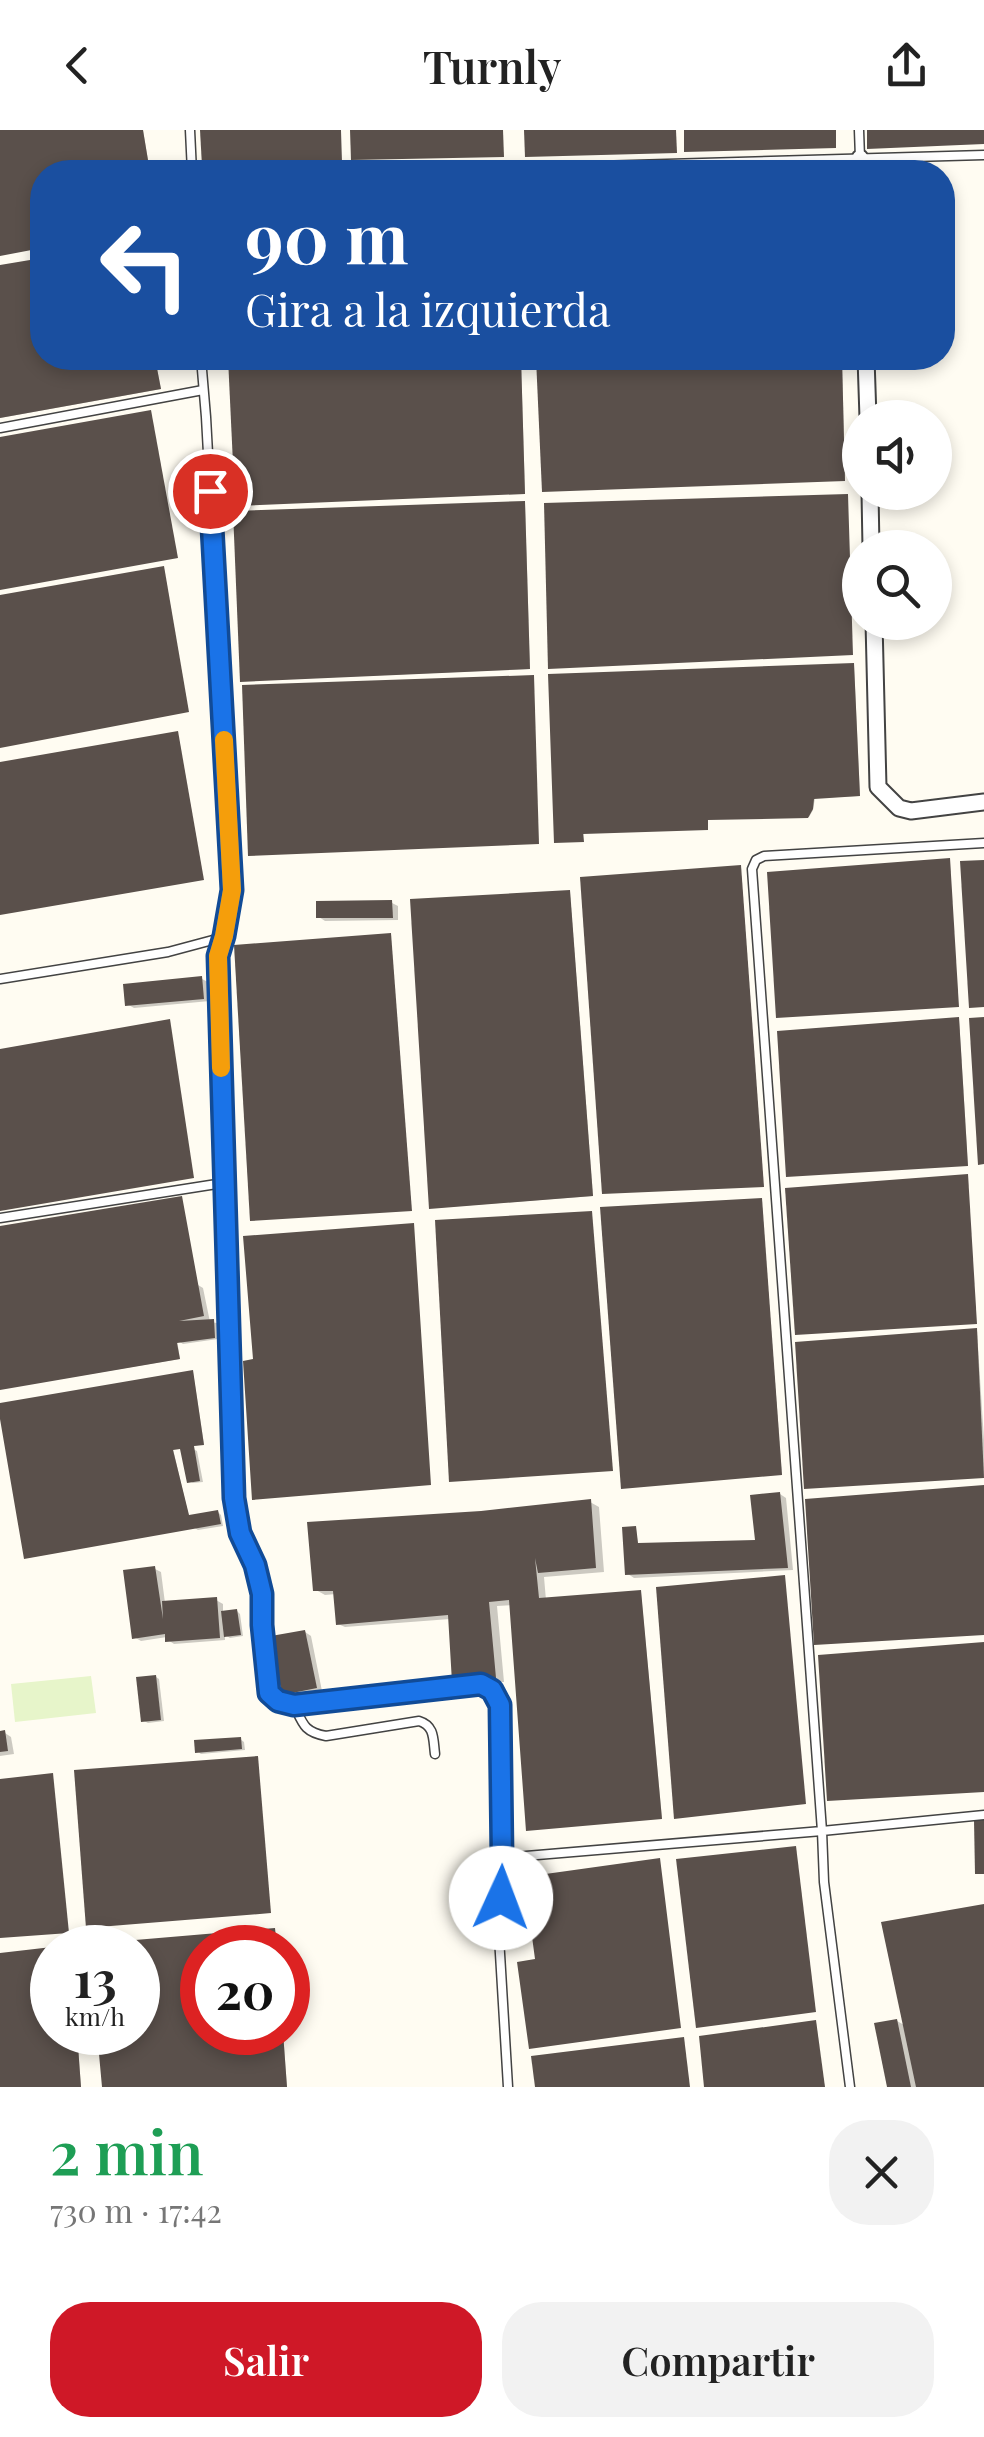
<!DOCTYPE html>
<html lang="es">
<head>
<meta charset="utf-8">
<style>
  :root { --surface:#fff; --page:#f2f2f2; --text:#222; --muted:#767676; --accent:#cf1827 }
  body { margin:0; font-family:"Playfair Display",serif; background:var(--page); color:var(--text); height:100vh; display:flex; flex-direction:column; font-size:38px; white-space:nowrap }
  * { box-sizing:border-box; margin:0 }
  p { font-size:32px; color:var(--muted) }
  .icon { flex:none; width:55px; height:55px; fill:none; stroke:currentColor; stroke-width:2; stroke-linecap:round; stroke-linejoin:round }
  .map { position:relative; height:1957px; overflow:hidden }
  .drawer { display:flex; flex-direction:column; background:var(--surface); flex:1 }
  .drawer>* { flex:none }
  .banner { position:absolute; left:30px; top:30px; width:925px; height:210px; border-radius:40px; box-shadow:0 5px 15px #0003; background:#1a4fa0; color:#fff; overflow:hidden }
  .fabs { position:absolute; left:842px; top:270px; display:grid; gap:20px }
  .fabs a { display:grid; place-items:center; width:110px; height:110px; border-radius:50%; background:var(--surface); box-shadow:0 5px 15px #0003; font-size:50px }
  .speed { position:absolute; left:30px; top:1795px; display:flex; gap:20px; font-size:50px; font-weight:700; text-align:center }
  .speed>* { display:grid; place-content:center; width:130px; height:130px; border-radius:50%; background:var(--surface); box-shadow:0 5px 15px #0003; line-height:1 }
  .speed small { font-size:25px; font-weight:400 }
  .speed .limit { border:15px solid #d22; background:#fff; color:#111 }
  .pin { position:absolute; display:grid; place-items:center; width:85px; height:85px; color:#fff; margin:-42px; border:5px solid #fff; border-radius:50%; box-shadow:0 2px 10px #0007 }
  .me { position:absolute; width:110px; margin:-55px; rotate:2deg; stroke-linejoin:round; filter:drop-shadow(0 0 8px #0008) }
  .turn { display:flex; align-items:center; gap:35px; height:210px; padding:0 50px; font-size:45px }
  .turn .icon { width:130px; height:130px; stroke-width:2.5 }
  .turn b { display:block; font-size:70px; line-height:85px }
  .round { display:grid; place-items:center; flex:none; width:105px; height:105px; border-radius:40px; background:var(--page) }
  .summary { display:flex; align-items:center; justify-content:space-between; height:170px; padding:0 50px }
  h1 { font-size:60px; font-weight:600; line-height:75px; color:#1e9e55 }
  .button { display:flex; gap:20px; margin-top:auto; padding:20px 50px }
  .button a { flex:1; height:115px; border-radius:40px; background:var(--accent); color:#fff; font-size:40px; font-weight:600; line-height:115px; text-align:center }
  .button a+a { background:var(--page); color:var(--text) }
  header { display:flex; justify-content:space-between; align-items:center; height:130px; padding:0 50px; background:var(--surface); font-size:45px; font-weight:600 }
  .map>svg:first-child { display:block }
  .pitch { fill:#e7f5ca }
  .shadow { fill:#0003 }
  .building { fill:#5a504b }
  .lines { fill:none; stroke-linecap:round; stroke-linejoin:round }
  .service-casing { stroke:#434343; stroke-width:11 }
  .minor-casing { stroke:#434343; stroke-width:19 }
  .service { stroke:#fff; stroke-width:8 }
  .minor { stroke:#fff; stroke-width:15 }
  .route-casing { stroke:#114b97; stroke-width:25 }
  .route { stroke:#1a73e8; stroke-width:18 }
  .slow { stroke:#f59e0b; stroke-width:18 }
</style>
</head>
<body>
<header><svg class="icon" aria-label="back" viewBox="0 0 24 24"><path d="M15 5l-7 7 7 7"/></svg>Turnly<svg class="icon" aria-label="share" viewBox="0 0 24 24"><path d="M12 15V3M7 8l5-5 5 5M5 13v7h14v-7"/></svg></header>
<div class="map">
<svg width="984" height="1957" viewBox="0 0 984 1957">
  <rect width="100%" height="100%" fill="#fffcf2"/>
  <!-- pitch -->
  <path class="pitch" d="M 91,1546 L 96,1583 L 15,1592 L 11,1554 Z"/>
  <!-- shadow -->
  <g class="shadow">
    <path d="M 0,0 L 143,0 L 150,42 L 42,42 L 42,117 L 0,125 Z"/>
    <path d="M 42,130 L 42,228 L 155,228 L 161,259 L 0,288 L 0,138 Z"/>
    <path d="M 230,228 L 521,228 L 525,363 L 238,375 Z"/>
    <path d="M 538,228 L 842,228 L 845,350 L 544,361 Z"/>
    <path d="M 525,373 L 530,539 L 243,551 Z"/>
    <path d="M 854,535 L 860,666 L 815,668 L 813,680 L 809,687 L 708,689 L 584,703 L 584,712 L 557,712 Z"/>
    <path d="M 570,763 L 593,1066 L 433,1078 Z"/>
    <path d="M 392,773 L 398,776 L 398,790 L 325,791 L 319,787 Z"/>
    <path d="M 202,849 L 208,852 L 210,871 L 134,878 L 127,874 Z"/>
    <path d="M 959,889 L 968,1035 L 789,1046 Z"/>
    <path d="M 761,1070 L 782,1344 L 624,1358 Z"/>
    <path d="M 0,1099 L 198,1155 L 203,1158 L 210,1192 L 217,1193 L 218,1209 L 183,1214 L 177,1210 L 180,1229 L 0,1259 Z"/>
    <path d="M 977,1201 L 984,1310 L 984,1347 L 807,1358 Z"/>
    <path d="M 193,1242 L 204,1314 L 189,1317 L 197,1321 L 203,1352 L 193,1353 L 189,1351 L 182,1318 L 173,1319 L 189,1387 L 218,1382 L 221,1385 L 223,1396 L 198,1400 L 193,1397 L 27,1428 Z"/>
    <path d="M 780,1364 L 786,1368 L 793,1440 L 634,1448 L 628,1444 L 636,1399 L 638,1416 L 758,1413 Z"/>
    <path d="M 590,1372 L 599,1377 L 604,1442 L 544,1447 L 546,1470 L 641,1463 L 662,1688 L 529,1700 L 512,1475 L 497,1476 L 504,1552 L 463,1555 L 454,1550 L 450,1489 L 345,1497 L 338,1494 L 336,1464 L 325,1465 L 316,1460 L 481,1384 Z"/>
    <path d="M 155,1439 L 161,1442 L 165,1473 L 216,1470 L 223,1474 L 223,1483 L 237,1481 L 240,1484 L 243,1506 L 230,1508 L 225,1505 L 225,1510 L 174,1514 L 168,1510 L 167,1507 L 141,1511 L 134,1507 Z"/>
    <path d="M 305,1502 L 311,1506 L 322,1561 L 290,1567 L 284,1563 Z"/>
    <path d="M 156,1547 L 159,1549 L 164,1591 L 148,1593 L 144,1591 Z"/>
    <path d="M 5,1603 L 11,1607 L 14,1624 L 0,1626 L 0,1604 Z"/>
    <path d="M 240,1609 L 244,1612 L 245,1620 L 201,1624 L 197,1621 Z"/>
    <path d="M 984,1777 L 984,1957 L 889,1957 L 897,1891 L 906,1896 Z"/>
    <path d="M 275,1801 L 277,1818 L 202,1818 L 202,1902 L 283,1902 L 287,1957 L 105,1957 L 138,1902 L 138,1818 Z"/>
    <path d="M 52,1820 L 52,1902 L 77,1902 L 81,1957 L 0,1957 L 0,1825 Z"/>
  </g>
  <!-- building -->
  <g class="building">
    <path d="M 0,0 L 143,0 L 150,42 L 42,42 L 42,118 L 0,126 Z"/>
    <path d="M 200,0 L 341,0 L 342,33 L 202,36 Z"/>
    <path d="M 350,0 L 503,0 L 504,27 L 351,30 Z"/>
    <path d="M 524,0 L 676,0 L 677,23 L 525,27 Z"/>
    <path d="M 684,0 L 836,0 L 836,18 L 684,22 Z"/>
    <path d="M 867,0 L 984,0 L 984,14 L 867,19 Z"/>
    <path d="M 832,37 L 833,42 L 758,42 L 758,39 Z"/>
    <path d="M 42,128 L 42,228 L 155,228 L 161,259 L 0,288 L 0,135 Z"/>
    <path d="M 228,228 L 521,228 L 525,364 L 235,376 Z"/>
    <path d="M 536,228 L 842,228 L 845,351 L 542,362 Z"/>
    <path d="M 151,280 L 178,428 L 0,460 L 0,307 Z"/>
    <path d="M 848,364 L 853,525 L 548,539 L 544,373 Z"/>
    <path d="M 525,371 L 530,539 L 240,552 L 233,381 Z"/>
    <path d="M 164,436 L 189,582 L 0,618 L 0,465 Z"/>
    <path d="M 854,533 L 860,666 L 814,669 L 813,679 L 808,688 L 708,690 L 708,700 L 583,704 L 584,712 L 554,713 L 548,544 Z"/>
    <path d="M 534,545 L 539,714 L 248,726 L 242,555 Z"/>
    <path d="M 178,601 L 204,750 L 0,785 L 0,632 Z"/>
    <path d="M 950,728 L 959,877 L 776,888 L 767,742 Z"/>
    <path d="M 984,730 L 984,877 L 969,878 L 960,731 Z"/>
    <path d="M 741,735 L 764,1057 L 602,1064 L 580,747 Z"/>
    <path d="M 570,760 L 593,1066 L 429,1079 L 410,769 Z"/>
    <path d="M 392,770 L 393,788 L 316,788 L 316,771 Z"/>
    <path d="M 391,803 L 412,1081 L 250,1091 L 234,815 Z"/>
    <path d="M 202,846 L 204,869 L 125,876 L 123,854 Z"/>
    <path d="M 959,887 L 968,1036 L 786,1047 L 777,901 Z"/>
    <path d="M 984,887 L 984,1034 L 978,1035 L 969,888 Z"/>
    <path d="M 170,889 L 194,1048 L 0,1081 L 0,919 Z"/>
    <path d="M 968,1044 L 977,1194 L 795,1205 L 785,1058 Z"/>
    <path d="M 182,1066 L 204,1186 L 179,1191 L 214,1189 L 215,1208 L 177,1213 L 180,1229 L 0,1260 L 0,1096 Z"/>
    <path d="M 762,1068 L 782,1345 L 621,1359 L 600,1077 Z"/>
    <path d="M 592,1081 L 613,1341 L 449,1352 L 435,1090 Z"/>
    <path d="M 414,1093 L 431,1355 L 252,1370 L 243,1231 L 253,1229 L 243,1106 Z"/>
    <path d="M 977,1198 L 984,1348 L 804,1359 L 795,1212 Z"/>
    <path d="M 193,1240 L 204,1315 L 194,1316 L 200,1351 L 187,1353 L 180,1319 L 173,1320 L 189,1385 L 218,1380 L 221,1394 L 24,1429 L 0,1289 L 0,1273 Z"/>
    <path d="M 984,1355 L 984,1505 L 814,1515 L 805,1369 Z"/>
    <path d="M 780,1362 L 788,1438 L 625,1445 L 622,1397 L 636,1396 L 638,1413 L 755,1410 L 750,1365 Z"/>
    <path d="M 591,1369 L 596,1438 L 538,1443 L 535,1428 L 539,1468 L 641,1460 L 662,1689 L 526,1701 L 509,1470 L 489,1472 L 496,1548 L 452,1552 L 448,1485 L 336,1495 L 333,1461 L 313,1461 L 307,1392 L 481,1381 Z"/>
    <path d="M 155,1436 L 163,1489 L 162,1471 L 217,1467 L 220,1508 L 165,1512 L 165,1504 L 132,1509 L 123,1440 Z"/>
    <path d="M 785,1445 L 806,1674 L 674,1689 L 656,1457 Z"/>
    <path d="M 237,1479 L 241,1505 L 224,1507 L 221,1481 Z"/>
    <path d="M 305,1500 L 317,1558 L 282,1565 L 271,1506 Z"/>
    <path d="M 984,1512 L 984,1662 L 827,1671 L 818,1525 Z"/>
    <path d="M 156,1545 L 161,1590 L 141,1592 L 136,1547 Z"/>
    <path d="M 5,1600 L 8,1621 L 0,1622 L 0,1601 Z"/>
    <path d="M 241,1607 L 242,1619 L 195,1623 L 194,1610 Z"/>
    <path d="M 258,1626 L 271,1783 L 86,1798 L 74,1640 Z"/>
    <path d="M 53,1643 L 69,1803 L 0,1808 L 0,1649 Z"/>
    <path d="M 974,1690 L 984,1690 L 984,1744 L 975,1744 Z"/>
    <path d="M 796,1716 L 816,1882 L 696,1898 L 676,1729 Z"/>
    <path d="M 660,1728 L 681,1898 L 529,1919 L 517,1832 L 535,1829 L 524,1747 Z"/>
    <path d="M 984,1774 L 984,1957 L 916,1957 L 881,1792 Z"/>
    <path d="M 275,1798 L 277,1818 L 202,1818 L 202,1902 L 283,1902 L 287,1957 L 102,1957 L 97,1902 L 138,1902 L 138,1818 L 88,1818 L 88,1814 Z"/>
    <path d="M 52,1817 L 52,1902 L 77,1902 L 81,1957 L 0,1957 L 0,1823 Z"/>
    <path d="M 897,1889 L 911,1957 L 887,1957 L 874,1893 Z"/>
    <path d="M 816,1890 L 825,1957 L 704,1957 L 699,1906 Z"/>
    <path d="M 684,1907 L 690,1957 L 535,1957 L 531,1926 Z"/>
  </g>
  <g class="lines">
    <!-- service casing -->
    <g class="service-casing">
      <g id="service">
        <path d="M 190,0 L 192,42"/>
        <path d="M 859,0 L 860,28"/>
        <path d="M 382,42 L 984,25"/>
        <path d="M 201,228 L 206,287 L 232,760 L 224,807 L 218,826 L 233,1368 L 241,1403 L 255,1435 L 262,1464 L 262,1495 L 269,1563 L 278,1571 L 294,1575 L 481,1553 L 492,1560 L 499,1575 L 502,1728 L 499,1807 L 508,1957"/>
        <path d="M 0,298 L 203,260"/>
        <path d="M 0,849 L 168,822 L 224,807"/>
        <path d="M 0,1088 L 223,1053"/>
        <path d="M 294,1575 C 303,1594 304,1602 326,1606 L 419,1591 C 435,1596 433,1609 435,1624"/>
        <path d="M 502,1728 L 822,1701 L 752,739 L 756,730 L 764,726 L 984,713"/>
        <path d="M 850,1957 L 824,1752 L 822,1701 L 984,1685"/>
      </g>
    </g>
    <!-- minor casing -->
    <g class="minor-casing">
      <g id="minor">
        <path d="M 860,28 L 861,42"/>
        <path d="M 866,228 L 868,288"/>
        <path d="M 870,362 L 871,418"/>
        <path d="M 874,492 L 878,657 L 899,678 L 911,681 L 984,672"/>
      </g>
    </g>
    <!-- service -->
    <use href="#service" class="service"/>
    <!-- minor -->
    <use href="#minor" class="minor"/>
  </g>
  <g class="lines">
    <!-- route casing -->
    <g class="route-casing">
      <path id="route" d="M 210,361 L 232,760 L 224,806 L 218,826 L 234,1368 L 240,1403 L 255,1435 L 262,1464 L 262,1495 L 269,1563 L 278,1571 L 294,1575 L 481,1554 L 492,1560 L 500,1575 L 502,1728 L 501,1768"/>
    </g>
    <!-- route -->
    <use href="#route" class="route"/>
    <!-- slow -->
    <path class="slow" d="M 221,938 L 218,826 L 224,806 L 232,760 L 224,610"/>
  </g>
</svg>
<div class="fabs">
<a><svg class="icon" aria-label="sound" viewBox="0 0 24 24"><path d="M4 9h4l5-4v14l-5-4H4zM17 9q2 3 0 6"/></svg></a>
<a><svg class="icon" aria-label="search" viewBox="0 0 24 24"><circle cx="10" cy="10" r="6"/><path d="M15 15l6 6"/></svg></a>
</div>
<div class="speed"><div>13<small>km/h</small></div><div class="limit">20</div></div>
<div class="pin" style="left:210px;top:361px;background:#d93025"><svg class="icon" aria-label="arrive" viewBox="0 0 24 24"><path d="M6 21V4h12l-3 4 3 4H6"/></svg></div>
<svg class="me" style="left:501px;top:1768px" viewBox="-20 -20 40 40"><circle r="19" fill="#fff"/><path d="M0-13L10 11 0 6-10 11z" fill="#1a73e8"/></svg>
<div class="banner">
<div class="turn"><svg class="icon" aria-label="left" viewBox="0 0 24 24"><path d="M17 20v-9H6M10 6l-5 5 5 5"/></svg><div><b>90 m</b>Gira a la izquierda</div></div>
</div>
</div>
<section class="drawer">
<div class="summary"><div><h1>2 min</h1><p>730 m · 17:42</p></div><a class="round"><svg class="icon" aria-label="close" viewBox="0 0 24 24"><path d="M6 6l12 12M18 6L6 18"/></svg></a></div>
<div class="button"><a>Salir</a><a>Compartir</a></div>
</section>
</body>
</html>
